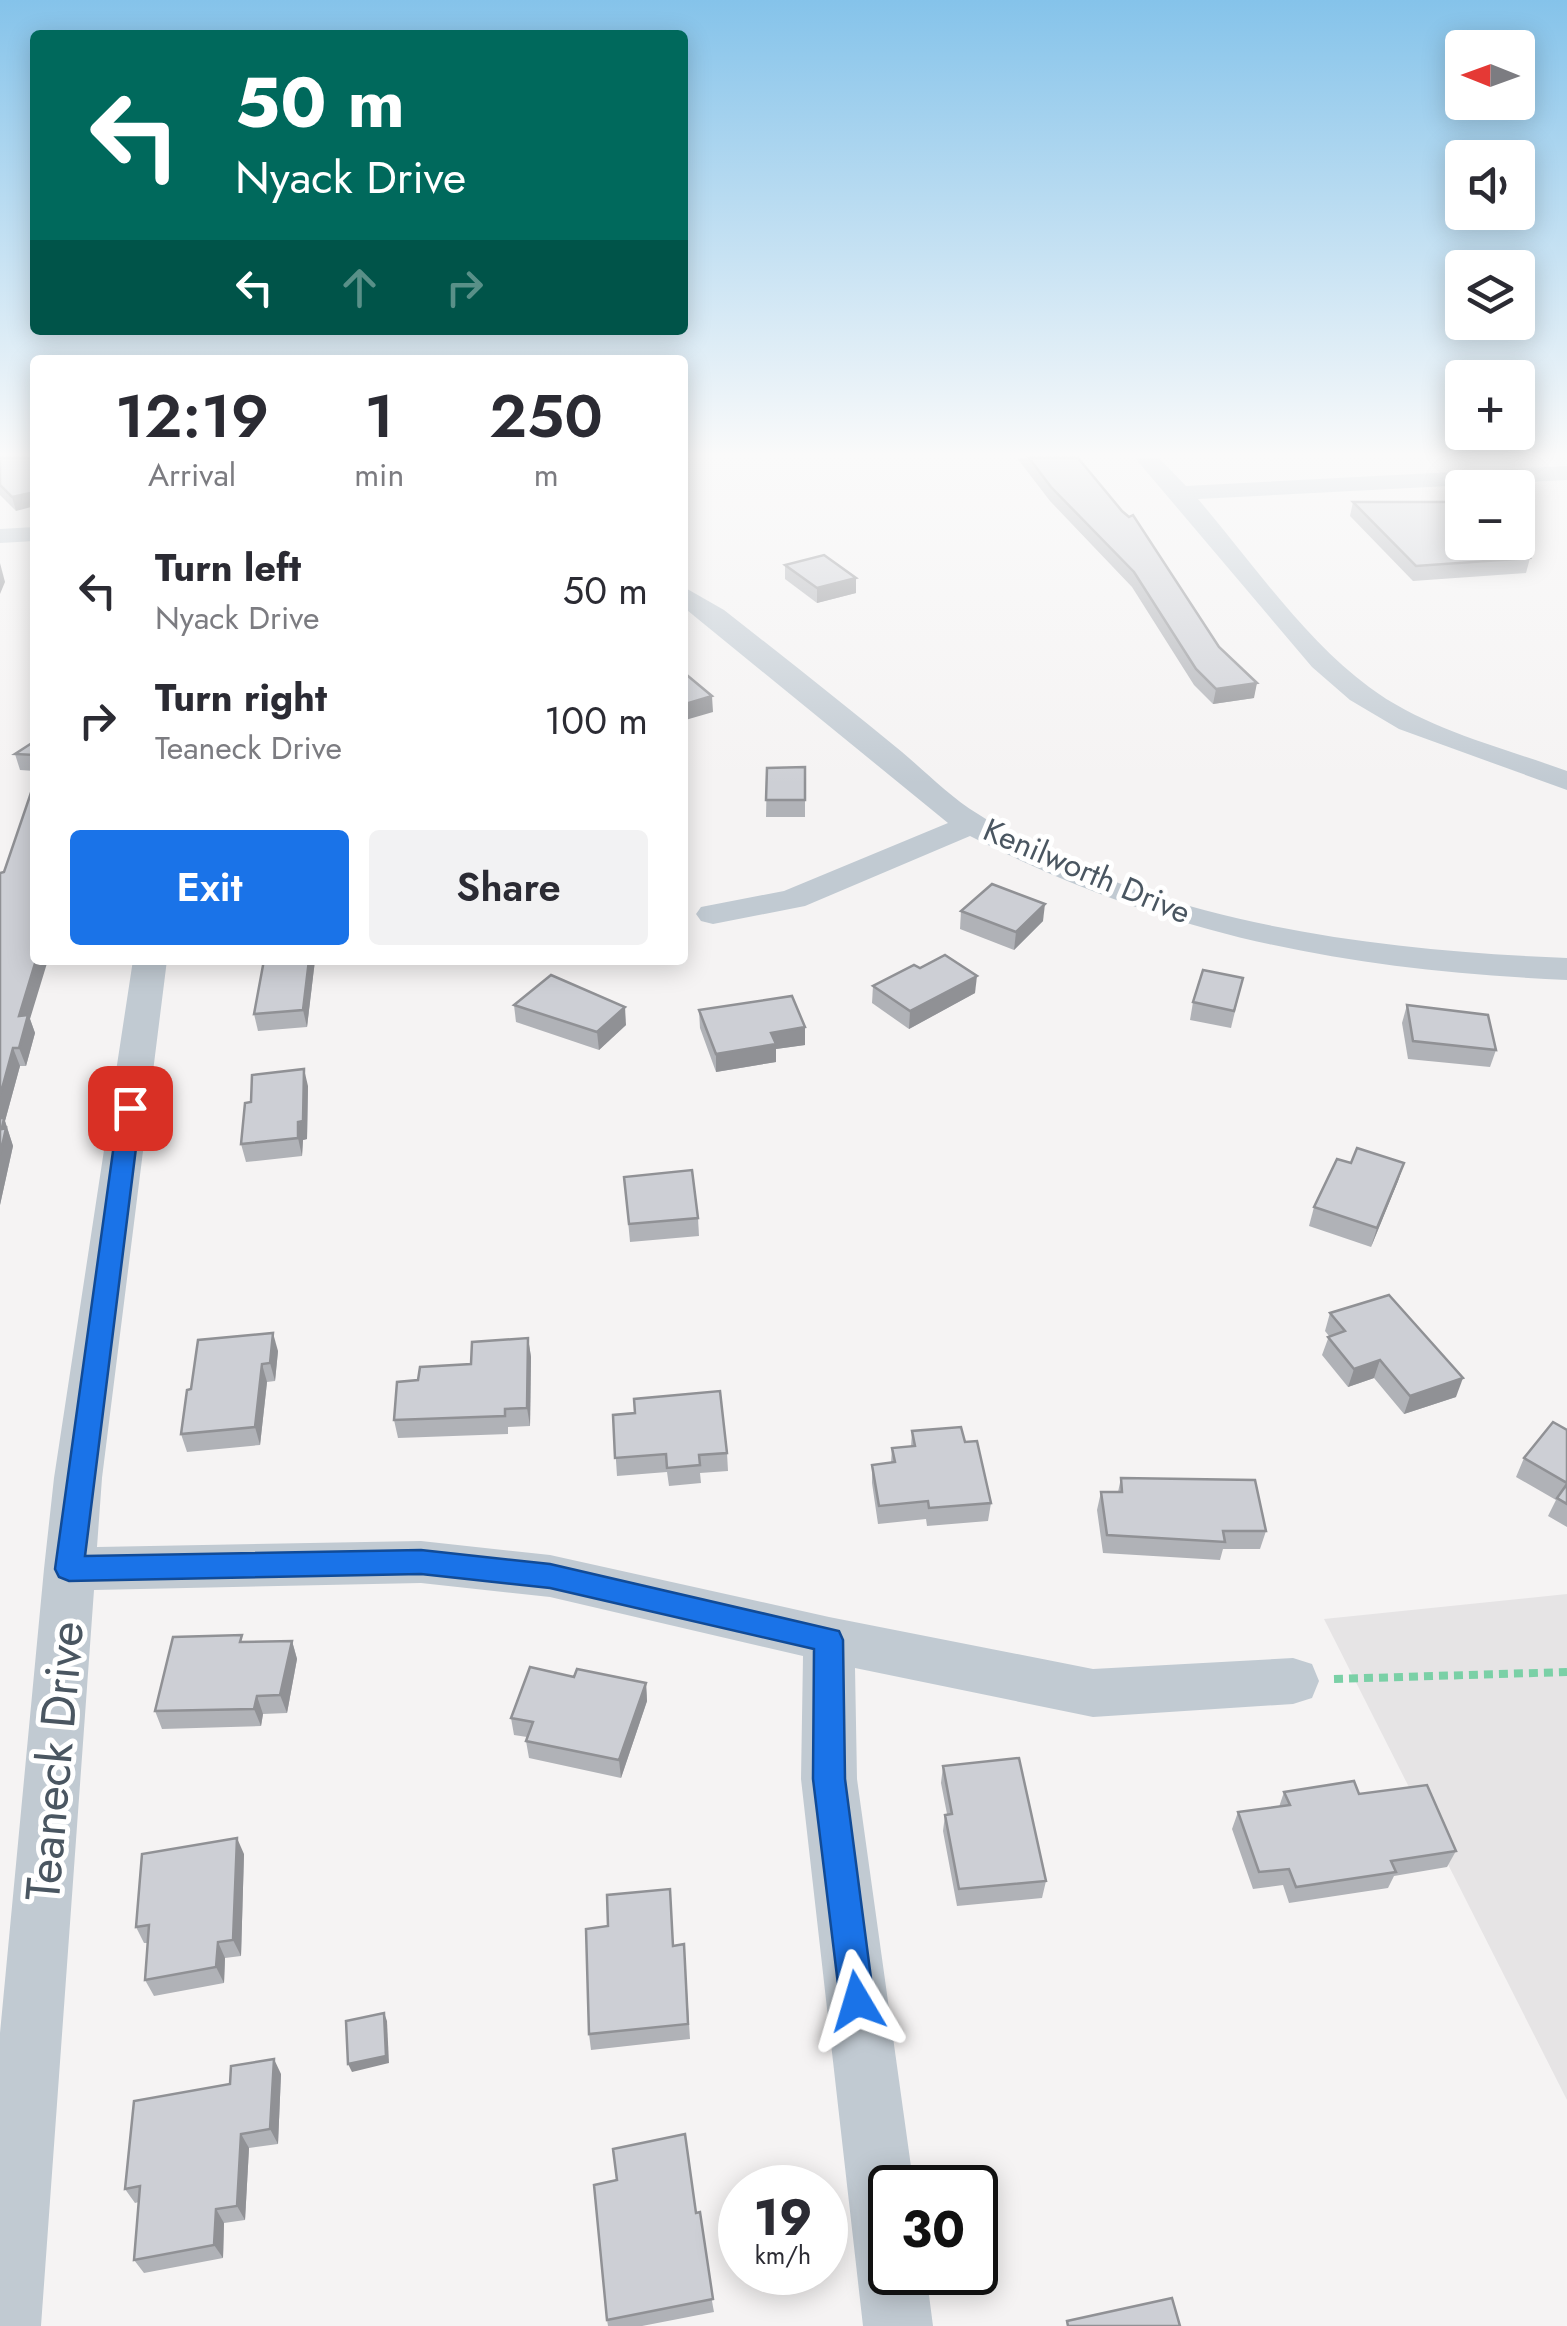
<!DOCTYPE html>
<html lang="en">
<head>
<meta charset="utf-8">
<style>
  :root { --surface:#fff; --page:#f2f2f3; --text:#2b2b33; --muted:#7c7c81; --accent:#1a73e8 }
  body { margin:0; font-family:Jost,sans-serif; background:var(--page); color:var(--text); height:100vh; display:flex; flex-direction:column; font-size:38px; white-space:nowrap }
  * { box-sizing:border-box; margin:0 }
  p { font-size:32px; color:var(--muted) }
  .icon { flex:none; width:55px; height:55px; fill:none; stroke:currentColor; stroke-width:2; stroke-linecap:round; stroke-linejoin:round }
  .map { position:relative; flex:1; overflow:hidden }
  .drawer { position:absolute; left:30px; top:355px; width:658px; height:610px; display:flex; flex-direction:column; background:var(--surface); border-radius:10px; box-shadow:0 5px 25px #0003 }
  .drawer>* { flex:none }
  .hud { position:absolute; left:30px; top:30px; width:658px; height:305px; border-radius:10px; box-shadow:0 5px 25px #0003; background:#00695c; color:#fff; overflow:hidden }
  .needle { width:65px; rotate:271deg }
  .buttons { position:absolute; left:1445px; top:30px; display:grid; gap:20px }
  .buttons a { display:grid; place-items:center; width:90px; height:90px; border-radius:10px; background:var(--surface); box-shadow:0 5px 25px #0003; font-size:50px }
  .speed { position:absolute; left:718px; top:2165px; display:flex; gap:20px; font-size:50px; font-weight:700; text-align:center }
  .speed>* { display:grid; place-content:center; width:130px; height:130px; border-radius:50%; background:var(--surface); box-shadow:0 5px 25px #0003; line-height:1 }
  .speed small { font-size:25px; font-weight:400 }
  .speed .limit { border:5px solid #111; border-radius:15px; background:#fff; color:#111 }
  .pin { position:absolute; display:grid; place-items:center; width:85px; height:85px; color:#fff; margin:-42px; border-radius:20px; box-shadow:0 5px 15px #0006 }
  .me { position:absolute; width:110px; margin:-55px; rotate:353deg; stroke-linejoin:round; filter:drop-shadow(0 0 8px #0008) }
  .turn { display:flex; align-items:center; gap:35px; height:210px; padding:0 40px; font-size:45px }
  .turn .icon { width:130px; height:130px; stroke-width:2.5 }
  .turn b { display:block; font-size:70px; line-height:85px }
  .lanes { display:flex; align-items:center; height:95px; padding:0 40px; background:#0003; justify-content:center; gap:50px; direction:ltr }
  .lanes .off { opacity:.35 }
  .eta { display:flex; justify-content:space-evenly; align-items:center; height:170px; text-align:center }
  .eta b { font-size:60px; font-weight:600; line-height:70px }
  .cta { display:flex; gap:20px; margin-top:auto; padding:20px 40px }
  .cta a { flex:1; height:115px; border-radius:10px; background:var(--accent); color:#fff; font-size:40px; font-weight:600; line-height:115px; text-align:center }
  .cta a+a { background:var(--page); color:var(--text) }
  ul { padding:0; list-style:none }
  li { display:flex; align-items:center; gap:30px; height:130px; padding:0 40px }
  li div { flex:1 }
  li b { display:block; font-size:38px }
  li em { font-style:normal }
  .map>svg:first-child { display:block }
  .education { fill:#e6e4e5 }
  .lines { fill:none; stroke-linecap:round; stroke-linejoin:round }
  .path { stroke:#7ad0a6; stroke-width:8; stroke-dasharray:9 6; stroke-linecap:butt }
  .street { fill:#c1cad2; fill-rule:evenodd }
  .wall { fill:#b0b2b7 }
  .shaded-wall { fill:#909195 }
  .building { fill:#cdcfd5; stroke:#909195; stroke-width:2.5 }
  .route { fill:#1a73e8; stroke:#114b97; stroke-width:2.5 }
  .labels { text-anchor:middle; stroke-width:10; stroke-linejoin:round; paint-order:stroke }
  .far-street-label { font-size:32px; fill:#4a5661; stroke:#fff }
  .near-street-label { font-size:48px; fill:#4a5661; stroke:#fff }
</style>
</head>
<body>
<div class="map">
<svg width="1567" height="2326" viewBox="0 0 1567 2326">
  <rect width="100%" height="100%" fill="#f5f3f3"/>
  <!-- education -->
  <path class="education" d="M 1567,1594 L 1567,2100 L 1324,1619 Z"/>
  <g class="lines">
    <!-- path -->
    <path class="path" d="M 1334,1679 L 1567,1672"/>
    <!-- street -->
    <g class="street">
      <path d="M 1135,458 L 1159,458 L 1186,486 L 1567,466 L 1567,480 L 1198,499 C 1250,560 1304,639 1369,687 C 1425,729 1501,747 1567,771 L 1567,790 L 1399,729 L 1350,700 L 1312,667 Z"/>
      <path d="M 35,527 L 35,541 L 0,543 L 0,529 Z"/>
      <path d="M 682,586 L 724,610 C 784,657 843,704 902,752 C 927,773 950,797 978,814 C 1148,923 1370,950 1567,958 L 1567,980 C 1347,970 1168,937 970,836 L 805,906 L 713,924 L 701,921 L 696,914 L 701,907 L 784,891 L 948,823 L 682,606 Z"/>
      <path d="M 133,960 L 167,960 L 102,1478 L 97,1547 L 421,1541 L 550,1555 L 829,1617 L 1093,1669 L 1293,1658 L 1312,1664 L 1319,1681 L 1312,1698 L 1293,1704 L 1093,1717 L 855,1668 L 857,1779 L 914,2188 L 890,2188 L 890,2272 L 926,2272 L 933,2326 L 863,2326 L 801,1779 L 803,1656 L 550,1597 L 421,1583 L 94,1590 L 41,2326 L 0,2326 L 0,2033 L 44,1569 L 54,1478 Z"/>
    </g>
  </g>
  <!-- wall -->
  <g class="wall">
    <path d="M 0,458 L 35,458 L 16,511 L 0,495 Z"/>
    <path d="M 1017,458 L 1078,458 L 1254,698 L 1213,704 L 1194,685 L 1132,587 L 1050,501 Z"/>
    <path d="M 1353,502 L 1530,558 L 1526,573 L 1413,581 L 1350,516 Z"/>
    <path d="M 785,565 L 856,593 L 817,603 L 785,579 Z"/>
    <path d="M 35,741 L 35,771 L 20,770 L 15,754 Z"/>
    <path d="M 805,767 L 805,817 L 766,817 L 767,768 Z"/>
    <path d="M 0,873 L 30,1019 L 35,1033 L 26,1066 L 20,1066 L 5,1121 L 13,1146 L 0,1205 Z"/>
    <path d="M 961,911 L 1043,921 L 1014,950 L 960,929 Z"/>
    <path d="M 315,960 L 307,1027 L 258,1031 L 254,1014 Z"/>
    <path d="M 920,968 L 975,993 L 909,1029 L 872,1003 L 873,986 Z"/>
    <path d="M 1243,978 L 1231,1028 L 1190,1020 L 1193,1002 Z"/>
    <path d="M 514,1005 L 626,1025 L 599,1050 L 516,1022 Z"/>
    <path d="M 1407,1005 L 1496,1050 L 1490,1067 L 1408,1059 L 1402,1023 Z"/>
    <path d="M 699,1010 L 805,1045 L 776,1049 L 776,1062 L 716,1072 L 700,1028 Z"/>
    <path d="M 308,1086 L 307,1139 L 303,1140 L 302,1156 L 246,1162 L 241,1144 L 251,1102 Z"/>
    <path d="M 1351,1163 L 1404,1163 L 1398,1181 L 1371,1247 L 1309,1226 L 1314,1207 Z"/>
    <path d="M 624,1177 L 698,1218 L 699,1236 L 630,1242 Z"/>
    <path d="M 1330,1313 L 1456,1397 L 1404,1414 L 1374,1378 L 1348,1387 L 1322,1355 L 1329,1336 L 1325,1331 Z"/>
    <path d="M 528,1338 L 531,1357 L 530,1426 L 508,1427 L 508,1434 L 398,1438 L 394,1420 L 418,1380 L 471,1364 Z"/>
    <path d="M 278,1351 L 275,1381 L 267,1382 L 260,1445 L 187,1452 L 181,1434 L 191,1389 Z"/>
    <path d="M 613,1415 L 727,1453 L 728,1471 L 700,1473 L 701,1483 L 669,1486 L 667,1472 L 617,1476 Z"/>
    <path d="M 1567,1430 L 1567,1527 L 1548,1516 L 1556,1500 L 1516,1477 L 1524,1458 Z"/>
    <path d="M 912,1431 L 965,1442 L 991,1503 L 988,1521 L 927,1526 L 926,1519 L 878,1524 L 872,1483 L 872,1465 L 891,1463 L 892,1448 L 911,1447 Z"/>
    <path d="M 1121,1478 L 1266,1531 L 1260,1549 L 1223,1549 L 1220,1560 L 1103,1553 L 1097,1510 L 1101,1492 L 1118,1492 Z"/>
    <path d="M 292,1641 L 297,1659 L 287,1713 L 263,1714 L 261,1726 L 162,1729 L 155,1711 L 244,1642 Z"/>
    <path d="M 574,1677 L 646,1683 L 647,1701 L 621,1778 L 529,1758 L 526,1741 L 527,1737 L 514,1735 L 511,1718 Z"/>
    <path d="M 943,1766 L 1046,1881 L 1042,1898 L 957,1906 L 943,1831 L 945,1815 L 947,1814 L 941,1783 Z"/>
    <path d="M 1284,1792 L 1359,1794 L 1456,1851 L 1447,1867 L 1394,1876 L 1388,1888 L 1289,1903 L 1283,1885 L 1253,1889 L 1232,1829 L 1238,1812 L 1279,1807 Z"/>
    <path d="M 244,1854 L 241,1956 L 225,1958 L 224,1983 L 154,1996 L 145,1980 L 148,1943 L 144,1943 L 136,1927 Z"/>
    <path d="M 684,1944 L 690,2039 L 591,2050 L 589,2034 L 674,1946 Z"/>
    <path d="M 281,2074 L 278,2144 L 249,2148 L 245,2220 L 224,2223 L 223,2258 L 144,2273 L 134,2260 L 139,2202 L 135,2203 L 125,2189 L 230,2084 Z"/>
    <path d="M 696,2213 L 714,2312 L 642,2326 L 608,2326 L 607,2320 Z"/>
  </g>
  <!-- shaded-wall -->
  <g class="shaded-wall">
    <path d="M 35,492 L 35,506 L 16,511 L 12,497 Z"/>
    <path d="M 0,563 L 5,582 L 0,594 Z"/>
    <path d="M 856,578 L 856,593 L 817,603 L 817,588 Z"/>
    <path d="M 1257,683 L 1254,698 L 1213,704 L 1216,689 Z"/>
    <path d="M 712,696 L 713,712 L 682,721 L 682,705 Z"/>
    <path d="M 1045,904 L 1043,921 L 1014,950 L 1016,932 Z"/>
    <path d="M 36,960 L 48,960 L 30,1019 L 35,1033 L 26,1066 L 19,1048 L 19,1016 Z"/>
    <path d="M 309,960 L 315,960 L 307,1027 L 303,1010 Z"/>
    <path d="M 977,976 L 975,993 L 909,1029 L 910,1011 Z"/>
    <path d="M 625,1007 L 626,1025 L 599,1050 L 597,1032 Z"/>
    <path d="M 805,1027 L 805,1045 L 776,1049 L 776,1062 L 716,1072 L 716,1054 L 771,1033 Z"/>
    <path d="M 13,1048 L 20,1066 L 5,1121 L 13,1146 L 0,1205 L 0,1096 Z"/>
    <path d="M 304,1069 L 308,1086 L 307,1139 L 303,1140 L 302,1156 L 298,1138 Z"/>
    <path d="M 1404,1163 L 1398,1181 L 1371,1247 L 1377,1228 Z"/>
    <path d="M 273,1333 L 278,1351 L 275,1381 L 270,1363 Z"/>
    <path d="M 528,1338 L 531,1357 L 530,1426 L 527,1408 Z"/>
    <path d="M 1380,1360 L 1374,1378 L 1348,1387 L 1354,1369 Z"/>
    <path d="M 262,1364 L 267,1382 L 260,1445 L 255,1427 Z"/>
    <path d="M 1463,1378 L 1456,1397 L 1404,1414 L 1410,1396 Z"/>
    <path d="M 292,1641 L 297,1659 L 287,1713 L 280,1695 Z"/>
    <path d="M 646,1683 L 647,1701 L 621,1778 L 619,1760 Z"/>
    <path d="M 257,1696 L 263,1714 L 261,1726 L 254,1709 Z"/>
    <path d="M 237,1838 L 244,1854 L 241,1956 L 233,1940 Z"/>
    <path d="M 218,1942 L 225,1958 L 224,1983 L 216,1967 Z"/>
    <path d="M 384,2013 L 387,2021 L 389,2063 L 352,2072 L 348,2064 Z"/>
    <path d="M 274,2059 L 281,2074 L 278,2144 L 270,2129 Z"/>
    <path d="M 241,2134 L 249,2148 L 245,2220 L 237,2206 Z"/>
    <path d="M 216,2209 L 224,2223 L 223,2258 L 214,2245 Z"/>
  </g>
  <!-- building -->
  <g class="building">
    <path d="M 0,458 L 35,458 L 35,492 L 12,497 L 0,485 Z"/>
    <path d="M 1029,458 L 1078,458 L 1122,511 L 1129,517 L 1133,515 L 1219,647 L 1257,683 L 1216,689 L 1196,669 L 1134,572 L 1051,487 Z"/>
    <path d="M 1353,502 L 1462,502 L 1462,542 L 1518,542 L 1518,540 L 1530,558 L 1416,566 Z"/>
    <path d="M 824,555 L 856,578 L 817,588 L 785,565 Z"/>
    <path d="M 682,671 L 712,696 L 682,705 Z"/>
    <path d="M 35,741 L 35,755 L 15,754 Z"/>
    <path d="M 805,767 L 805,800 L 766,800 L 767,768 Z"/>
    <path d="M 35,781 L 35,960 L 36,960 L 19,1016 L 28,1015 L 19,1048 L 13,1048 L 0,1096 L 0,873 L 4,872 Z"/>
    <path d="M 992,884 L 1045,904 L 1016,932 L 961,911 Z"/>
    <path d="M 945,955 L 977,976 L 910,1011 L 873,986 L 914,965 L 920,968 Z"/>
    <path d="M 264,960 L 309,960 L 303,1010 L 254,1014 Z"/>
    <path d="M 1203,970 L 1243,978 L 1234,1011 L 1193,1002 Z"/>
    <path d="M 551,975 L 625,1007 L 597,1032 L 514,1005 Z"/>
    <path d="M 792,996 L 805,1027 L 771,1033 L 776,1044 L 716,1054 L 699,1010 Z"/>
    <path d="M 1407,1005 L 1488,1015 L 1496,1050 L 1413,1041 Z"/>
    <path d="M 304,1069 L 303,1121 L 298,1122 L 298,1138 L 241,1144 L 245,1103 L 251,1102 L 252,1075 Z"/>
    <path d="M 0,1118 L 4,1118 L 2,1129 L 6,1128 L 0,1155 Z"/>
    <path d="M 1357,1148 L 1404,1163 L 1377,1228 L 1314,1207 L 1337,1159 L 1351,1163 Z"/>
    <path d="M 692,1170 L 698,1218 L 629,1224 L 624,1177 Z"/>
    <path d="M 1389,1295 L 1463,1378 L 1410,1396 L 1380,1360 L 1354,1369 L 1328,1337 L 1345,1331 L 1330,1313 Z"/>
    <path d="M 273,1333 L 270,1363 L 262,1364 L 255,1427 L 181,1434 L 187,1390 L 191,1389 L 198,1340 Z"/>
    <path d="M 528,1338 L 527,1408 L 505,1409 L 505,1416 L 394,1420 L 397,1382 L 418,1380 L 420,1367 L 471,1364 L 472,1342 Z"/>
    <path d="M 720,1391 L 727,1453 L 699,1455 L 700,1465 L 667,1468 L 666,1454 L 615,1458 L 613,1415 L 635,1413 L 634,1399 Z"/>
    <path d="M 1553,1422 L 1567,1430 L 1567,1483 L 1524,1458 Z"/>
    <path d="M 961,1427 L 965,1442 L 977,1441 L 991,1503 L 929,1508 L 928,1501 L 879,1506 L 872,1465 L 895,1462 L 892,1448 L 915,1446 L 912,1431 Z"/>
    <path d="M 1121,1478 L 1255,1480 L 1266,1531 L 1223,1531 L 1225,1542 L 1107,1535 L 1101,1492 L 1122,1492 Z"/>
    <path d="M 1567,1484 L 1567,1504 L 1557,1498 Z"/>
    <path d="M 242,1635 L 240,1642 L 292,1641 L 280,1695 L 257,1696 L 254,1709 L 155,1711 L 173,1637 Z"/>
    <path d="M 530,1667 L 574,1677 L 577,1669 L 646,1683 L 619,1760 L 526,1741 L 533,1722 L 511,1718 Z"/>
    <path d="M 1019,1758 L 1046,1881 L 959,1889 L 945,1815 L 952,1814 L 943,1766 Z"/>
    <path d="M 1354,1781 L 1359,1794 L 1427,1785 L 1456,1851 L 1391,1861 L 1396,1872 L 1296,1887 L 1289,1869 L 1259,1872 L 1238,1812 L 1290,1805 L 1284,1792 Z"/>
    <path d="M 237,1838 L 233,1940 L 218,1942 L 216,1967 L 145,1980 L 149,1925 L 136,1927 L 142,1854 Z"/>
    <path d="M 670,1889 L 673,1946 L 684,1944 L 688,2024 L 589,2034 L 586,1929 L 608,1926 L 607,1895 Z"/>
    <path d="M 384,2013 L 386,2056 L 348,2064 L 346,2021 Z"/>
    <path d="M 274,2059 L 270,2129 L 241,2134 L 237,2206 L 216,2209 L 214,2245 L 134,2260 L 140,2186 L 125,2189 L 134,2101 L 230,2084 L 231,2066 Z"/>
    <path d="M 685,2134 L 696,2213 L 700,2212 L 713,2299 L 607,2320 L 594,2185 L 617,2180 L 613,2149 Z"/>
    <path d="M 1172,2298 L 1180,2326 L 1068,2326 L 1067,2321 Z"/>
  </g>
  <!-- sky -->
  <linearGradient id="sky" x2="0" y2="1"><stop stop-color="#85c3ea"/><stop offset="0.58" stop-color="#fafafa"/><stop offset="1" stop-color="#fafafa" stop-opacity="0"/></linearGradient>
  <rect width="1567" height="784" fill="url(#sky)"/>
  <!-- route -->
  <path class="route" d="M 130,1101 L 141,1108 L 85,1556 L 421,1550 L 550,1564 L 839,1631 L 843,1640 L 845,1779 L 874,2001 L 869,2013 L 857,2018 L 845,2013 L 840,2001 L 813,1779 L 814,1649 L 550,1588 L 421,1574 L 69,1581 L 59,1577 L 55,1569 L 119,1108 Z"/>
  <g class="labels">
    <!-- far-street labels -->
    <g class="far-street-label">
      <text transform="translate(1087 871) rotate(23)" y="11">Kenilworth Drive</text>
    </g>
    <!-- near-street labels -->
    <g class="near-street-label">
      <text transform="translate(54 1761) rotate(-85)" y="17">Teaneck Drive</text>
    </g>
  </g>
</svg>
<div class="buttons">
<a><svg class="needle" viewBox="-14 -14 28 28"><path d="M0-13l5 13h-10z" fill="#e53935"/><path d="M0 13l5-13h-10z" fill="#7c7c81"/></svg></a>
<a><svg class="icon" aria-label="sound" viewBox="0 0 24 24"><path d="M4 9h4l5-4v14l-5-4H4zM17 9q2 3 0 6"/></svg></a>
<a><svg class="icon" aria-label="layers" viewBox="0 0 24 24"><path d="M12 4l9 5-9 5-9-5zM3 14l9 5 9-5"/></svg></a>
<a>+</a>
<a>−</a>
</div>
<div class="speed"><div>19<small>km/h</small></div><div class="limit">30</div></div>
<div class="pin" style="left:130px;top:1108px;background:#d93025"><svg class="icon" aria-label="arrive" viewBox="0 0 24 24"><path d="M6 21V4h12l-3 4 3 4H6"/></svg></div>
<svg class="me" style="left:857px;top:2001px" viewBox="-20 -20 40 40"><path d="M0-17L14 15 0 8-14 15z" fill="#1a73e8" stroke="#fff" stroke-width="4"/></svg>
<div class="hud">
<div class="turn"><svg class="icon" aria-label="left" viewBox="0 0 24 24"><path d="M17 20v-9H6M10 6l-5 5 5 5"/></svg><div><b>50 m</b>Nyack Drive</div></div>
<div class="lanes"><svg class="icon" aria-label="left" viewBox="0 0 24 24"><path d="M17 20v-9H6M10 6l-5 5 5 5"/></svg><svg class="icon off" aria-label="ahead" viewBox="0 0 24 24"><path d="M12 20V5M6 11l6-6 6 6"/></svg><svg class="icon off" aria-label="right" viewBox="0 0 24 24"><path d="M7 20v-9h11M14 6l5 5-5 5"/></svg></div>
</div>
<section class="drawer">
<div class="eta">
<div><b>12:19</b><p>Arrival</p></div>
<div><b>1</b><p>min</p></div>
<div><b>250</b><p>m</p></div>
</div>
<ul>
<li><svg class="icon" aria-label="left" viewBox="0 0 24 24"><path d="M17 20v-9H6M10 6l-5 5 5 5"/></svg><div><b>Turn left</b><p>Nyack Drive</p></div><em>50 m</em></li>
<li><svg class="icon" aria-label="right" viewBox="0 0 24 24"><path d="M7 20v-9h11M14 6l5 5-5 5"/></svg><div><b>Turn right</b><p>Teaneck Drive</p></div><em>100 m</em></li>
</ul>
<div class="cta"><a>Exit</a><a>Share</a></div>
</section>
</div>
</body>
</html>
